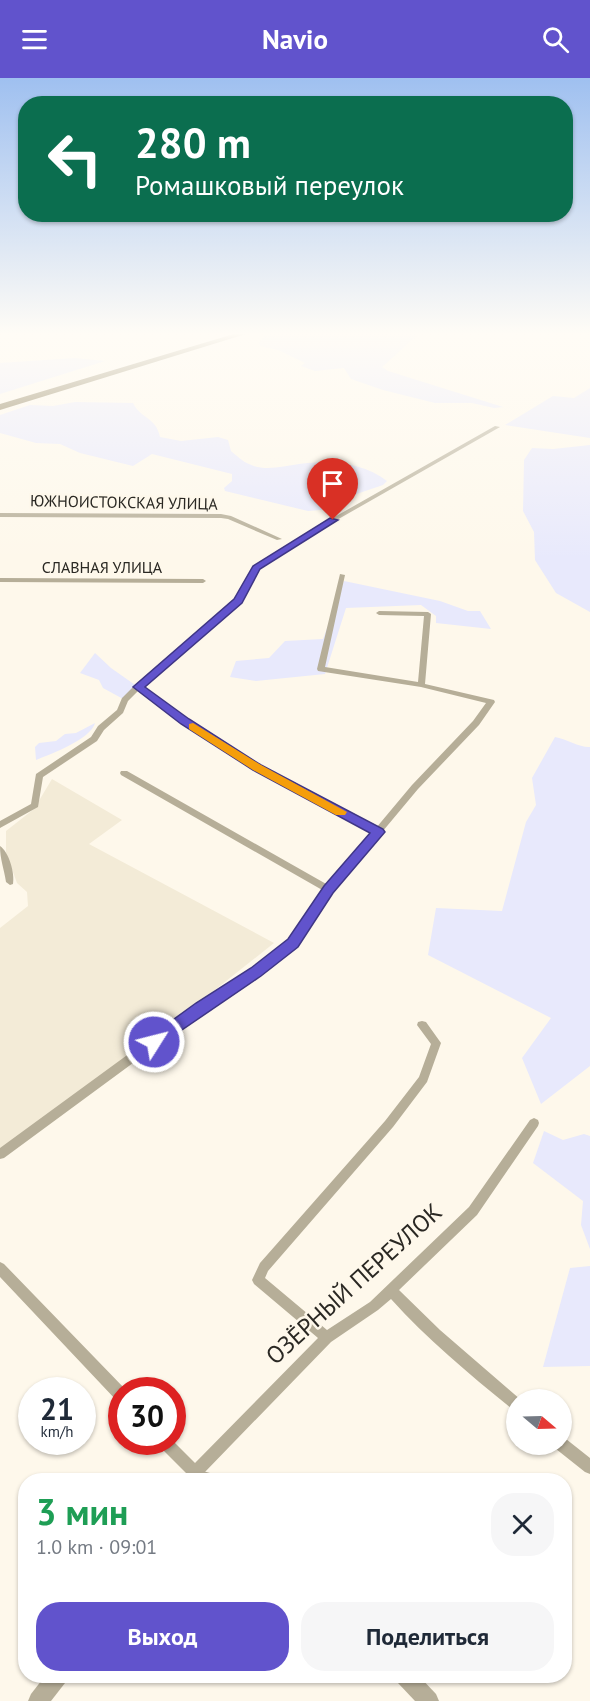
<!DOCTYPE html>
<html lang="ru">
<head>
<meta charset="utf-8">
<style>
  :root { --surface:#fff; --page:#f6f6f7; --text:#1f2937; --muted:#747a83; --accent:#6153cc }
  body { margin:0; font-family:"PT Sans",sans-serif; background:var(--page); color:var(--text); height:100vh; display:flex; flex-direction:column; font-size:22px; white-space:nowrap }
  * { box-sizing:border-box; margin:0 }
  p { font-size:20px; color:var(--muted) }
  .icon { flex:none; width:33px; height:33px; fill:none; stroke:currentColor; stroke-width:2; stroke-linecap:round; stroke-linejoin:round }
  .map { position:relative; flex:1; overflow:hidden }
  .panel { position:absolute; left:18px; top:1395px; width:554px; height:210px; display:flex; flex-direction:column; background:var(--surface); border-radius:24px; box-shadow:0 2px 4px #0004 }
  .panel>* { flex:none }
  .top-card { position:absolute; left:18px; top:18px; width:555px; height:126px; border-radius:24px; box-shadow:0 2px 4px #0004; background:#0b6e4f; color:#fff; overflow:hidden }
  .needle { width:39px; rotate:109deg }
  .fabs { position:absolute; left:506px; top:1311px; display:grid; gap:12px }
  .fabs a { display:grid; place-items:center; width:66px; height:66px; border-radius:50%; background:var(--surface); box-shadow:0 2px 4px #0004; font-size:30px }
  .speed { position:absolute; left:18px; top:1299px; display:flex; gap:12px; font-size:30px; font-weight:700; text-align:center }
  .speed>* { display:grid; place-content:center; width:78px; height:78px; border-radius:50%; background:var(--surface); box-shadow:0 2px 4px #0004; line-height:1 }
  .speed small { font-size:15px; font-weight:400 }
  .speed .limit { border:9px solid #d22; background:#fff; color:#111 }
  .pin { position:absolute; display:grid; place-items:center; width:51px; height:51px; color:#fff; margin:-62px -26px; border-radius:50% 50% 50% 0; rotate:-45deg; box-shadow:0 0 6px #0007 }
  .pin .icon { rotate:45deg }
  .me { position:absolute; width:66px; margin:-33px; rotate:54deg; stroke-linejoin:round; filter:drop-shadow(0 0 4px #0008) }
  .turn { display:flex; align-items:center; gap:21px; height:126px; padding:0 18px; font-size:27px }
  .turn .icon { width:78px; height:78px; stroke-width:2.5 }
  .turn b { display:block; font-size:42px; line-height:51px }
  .round { display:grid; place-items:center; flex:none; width:63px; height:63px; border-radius:24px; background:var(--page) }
  .overview { display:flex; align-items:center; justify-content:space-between; height:102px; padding:0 18px }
  h1 { font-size:36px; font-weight:700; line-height:45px; color:#1e9e55 }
  .primary-button { display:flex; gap:12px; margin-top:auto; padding:12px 18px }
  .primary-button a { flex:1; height:69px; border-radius:24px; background:var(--accent); color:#fff; font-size:24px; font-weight:700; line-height:69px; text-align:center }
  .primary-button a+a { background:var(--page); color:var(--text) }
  header { display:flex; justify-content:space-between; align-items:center; height:78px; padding:0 18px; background:var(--accent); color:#fff; font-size:27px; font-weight:700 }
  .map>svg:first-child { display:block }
  .built { fill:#f3ebd7 }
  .green { fill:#e8e9fc }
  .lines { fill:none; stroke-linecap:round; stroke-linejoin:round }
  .minor { fill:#b6ae98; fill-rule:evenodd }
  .tertiary { fill:#b6ae98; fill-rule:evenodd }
  .trunk { fill:#746438; fill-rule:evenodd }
  .route { fill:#6153cc; stroke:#3f3685; stroke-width:1.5 }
  .slow { fill:#f59e0b }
  .labels { text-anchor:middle; stroke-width:5; stroke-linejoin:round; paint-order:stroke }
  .far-street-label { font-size:16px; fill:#2a2823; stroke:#fef8eb }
  .near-street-label { font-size:24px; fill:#2a2823; stroke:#fef8eb }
</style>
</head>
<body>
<header><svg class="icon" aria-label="menu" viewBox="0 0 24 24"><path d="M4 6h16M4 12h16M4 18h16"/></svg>Navio<svg class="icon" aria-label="search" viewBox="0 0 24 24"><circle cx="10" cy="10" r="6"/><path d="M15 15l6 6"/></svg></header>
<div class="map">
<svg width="590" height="1623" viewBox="0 0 590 1623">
  <rect width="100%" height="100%" fill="#fef8eb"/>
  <!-- built -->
  <path class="built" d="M 52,701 L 122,742 L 89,766 L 274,865 L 177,942 L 0,1073 L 0,850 L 28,828 L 27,814 L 17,805 L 6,775 L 6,753 L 34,731 Z"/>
  <!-- green -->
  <g class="green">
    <path d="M 268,255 L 420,255 L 382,289 L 388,293 L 503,329 L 494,330 L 472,325 L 435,325 L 383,312 L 351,301 L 344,290 L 315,293 L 301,288 L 305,285 L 278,272 L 260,268 L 259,264 Z"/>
    <path d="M 75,280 L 105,283 L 0,316 L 0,285 Z"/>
    <path d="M 590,310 L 590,360 L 505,347 L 553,318 L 574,320 Z"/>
    <path d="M 75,324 L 133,325 C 141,341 156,339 160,359 L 181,363 L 218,359 L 228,362 L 231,373 C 236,377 243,384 249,386 C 265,394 283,388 299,386 C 329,382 363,384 387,403 L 383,407 L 333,424 L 332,431 L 308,433 L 225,413 L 224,410 L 232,403 L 232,396 L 152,376 L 133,388 L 80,375 L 60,366 L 36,365 L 0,355 L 0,337 L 30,327 L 53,328 Z"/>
    <path d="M 590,367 L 590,534 L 556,515 L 535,482 L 534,454 L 523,433 L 524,382 L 532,370 L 553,371 Z"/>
    <path d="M 344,503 L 440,523 L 468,533 L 480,533 L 491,551 L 436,545 L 436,538 L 421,527 L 346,530 L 325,596 L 256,603 L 230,599 L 236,583 L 269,580 L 285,563 L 323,561 Z"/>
    <path d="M 95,575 L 111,590 L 138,609 L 125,622 L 103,610 L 99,602 L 80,595 Z"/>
    <path d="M 95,645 C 91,661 51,676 36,682 L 35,669 L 39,665 L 56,663 L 65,656 L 76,655 Z"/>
    <path d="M 555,659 C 566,661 581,670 590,669 L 590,988 L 541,1026 L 522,980 L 551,940 L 428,877 L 436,830 L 502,833 L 526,744 L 536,727 L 532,700 Z"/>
    <path d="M 544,1053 L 563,1062 L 584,1056 L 590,1058 L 590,1171 L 581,1147 L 583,1123 L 533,1085 Z"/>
    <path d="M 590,1188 L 590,1288 L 543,1289 L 570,1190 Z"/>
  </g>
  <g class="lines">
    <!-- minor -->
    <g class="minor">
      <path d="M 495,348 L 500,349 L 335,443 L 259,491 L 240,523 L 143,609 L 188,642 L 260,687 L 376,750 L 412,707 L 473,643 L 486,625 L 421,609 L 318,593 L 317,591 L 340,496 L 345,497 L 325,589 L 418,604 L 424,538 L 379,537 L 376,535 L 379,533 L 428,534 L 431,536 L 425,606 L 494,622 L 495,624 L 479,647 L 418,711 L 332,814 L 296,868 L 259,897 L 205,932 L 4,1080 L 0,1081 L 0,1070 L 197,926 L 253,891 L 290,862 L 324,813 L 121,697 L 120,695 L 121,693 L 127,693 L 328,807 L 372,755 L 254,691 L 182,646 L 138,613 L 128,623 L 123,635 L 104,652 L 97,663 L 43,699 L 38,729 L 0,750 L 0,743 L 31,726 L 36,696 L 91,659 L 98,648 L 117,632 L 122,620 L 135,607 L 235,521 L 254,489 L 331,441 Z"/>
      <path d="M 0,435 L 221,436 L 231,438 L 282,461 L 277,462 L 228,441 L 221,440 L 0,439 Z"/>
      <path d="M 0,500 L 203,501 L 206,503 L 203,505 L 0,504 Z"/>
      <path d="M 0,768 C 9,774 15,795 13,806 L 10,807 L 6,804 C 4,790 0,782 0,768 Z"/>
      <path d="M 422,943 L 426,944 L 441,965 L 427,1004 L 393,1049 L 268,1193 L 265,1200 L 327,1252 L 370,1224 L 469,1129 L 530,1042 L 534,1040 L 538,1042 L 539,1045 L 538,1048 L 477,1137 L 399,1212 L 440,1252 L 521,1322 L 516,1322 L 516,1332 L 511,1330 C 469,1296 427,1261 391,1221 L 378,1232 L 331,1264 L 204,1395 L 203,1402 L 193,1402 L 160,1369 L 158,1364 L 172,1364 L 172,1362 L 195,1385 L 318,1260 L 254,1206 L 252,1202 L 260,1185 L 385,1043 L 419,999 L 431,966 L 417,947 L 418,944 Z"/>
      <path d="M 0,1184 L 4,1186 L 126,1312 L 122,1312 L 122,1324 L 117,1323 L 0,1199 Z"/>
      <path d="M 561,1359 L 566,1361 L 590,1380 L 590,1396 L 585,1394 L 556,1371 L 554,1366 L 561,1366 Z"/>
    </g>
    <!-- tertiary -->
    <g class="tertiary">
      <path d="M 203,1393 L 210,1395 L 212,1402 L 192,1402 L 194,1395 Z"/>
      <path d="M 45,1598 L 68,1598 L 65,1605 L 51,1623 L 28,1623 L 31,1616 Z"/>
      <path d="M 395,1598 L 419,1598 L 436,1616 L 439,1623 L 415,1623 L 398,1605 Z"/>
    </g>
    <!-- trunk -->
    <path class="trunk" d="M 237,255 L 249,255 L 0,332 L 0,326 Z"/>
  </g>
  <!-- sky -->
  <linearGradient id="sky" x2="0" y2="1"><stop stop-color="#9fc0f0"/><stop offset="0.53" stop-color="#fffcf6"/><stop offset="1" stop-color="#fffcf6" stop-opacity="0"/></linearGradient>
  <rect width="590" height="482" fill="url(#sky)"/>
  <!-- route -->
  <path class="route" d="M 330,440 L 338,442 L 260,491 L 242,525 L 145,609 L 189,641 L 261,687 L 383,751 L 385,754 L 333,815 L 298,869 L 261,898 L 154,971 L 148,969 L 146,964 L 148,960 L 196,925 L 251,890 L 288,861 L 324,808 L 370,755 L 253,692 L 181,646 L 133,609 L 234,521 L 253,488 Z"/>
  <!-- slow -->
  <path class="slow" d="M 193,645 L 261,687 L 347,734 L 345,737 L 336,737 L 253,692 L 189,651 L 189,646 Z"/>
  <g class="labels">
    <!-- far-street labels -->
    <g class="far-street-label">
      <text transform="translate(124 424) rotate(1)" y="6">ЮЖНОИСТОКСКАЯ УЛИЦА</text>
      <text x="102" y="495">СЛАВНАЯ УЛИЦА</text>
    </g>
    <!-- near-street labels -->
    <g class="near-street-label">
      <text transform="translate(354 1206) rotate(-42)" y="8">ОЗЁРНЫЙ ПЕРЕУЛОК</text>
    </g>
  </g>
</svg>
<div class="fabs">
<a><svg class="needle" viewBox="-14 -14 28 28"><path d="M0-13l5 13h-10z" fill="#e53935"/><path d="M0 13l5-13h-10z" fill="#747a83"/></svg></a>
</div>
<div class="speed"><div>21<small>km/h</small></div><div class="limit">30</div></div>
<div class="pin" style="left:333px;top:442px;background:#d93025"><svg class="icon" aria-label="arrive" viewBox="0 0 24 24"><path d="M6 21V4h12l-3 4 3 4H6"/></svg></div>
<svg class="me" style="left:154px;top:964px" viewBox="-20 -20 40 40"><circle r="17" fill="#6153cc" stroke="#fff" stroke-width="3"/><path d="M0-11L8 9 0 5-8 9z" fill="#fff"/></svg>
<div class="top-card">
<div class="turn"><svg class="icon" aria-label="left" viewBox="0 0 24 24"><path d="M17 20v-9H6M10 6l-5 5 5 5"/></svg><div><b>280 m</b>Ромашковый переулок</div></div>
</div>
<section class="panel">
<div class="overview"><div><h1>3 мин</h1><p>1.0 km · 09:01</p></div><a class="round"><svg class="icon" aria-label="close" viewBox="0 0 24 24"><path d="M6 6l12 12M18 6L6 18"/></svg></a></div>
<div class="primary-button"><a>Выход</a><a>Поделиться</a></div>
</section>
</div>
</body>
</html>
